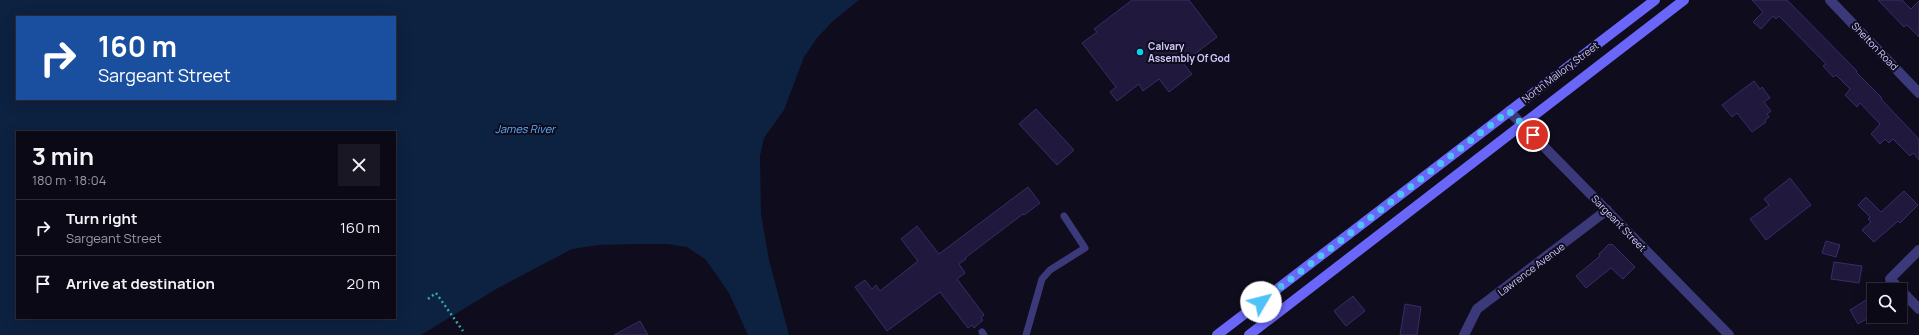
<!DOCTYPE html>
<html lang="en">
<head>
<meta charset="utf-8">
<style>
  :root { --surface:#0b0916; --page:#191723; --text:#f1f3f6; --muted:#9a9aa1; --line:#2b2a35 }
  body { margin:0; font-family:Manrope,sans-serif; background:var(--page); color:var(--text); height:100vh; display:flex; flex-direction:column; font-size:15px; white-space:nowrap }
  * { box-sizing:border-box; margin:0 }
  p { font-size:13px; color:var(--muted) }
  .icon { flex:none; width:22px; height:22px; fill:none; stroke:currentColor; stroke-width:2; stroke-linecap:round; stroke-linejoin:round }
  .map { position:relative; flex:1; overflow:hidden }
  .sheet { position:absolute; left:16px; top:131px; width:380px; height:188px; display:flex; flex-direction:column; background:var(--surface); border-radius:0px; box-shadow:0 4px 16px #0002,0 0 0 1px var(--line) }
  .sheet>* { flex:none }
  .hud { position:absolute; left:16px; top:16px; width:380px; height:84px; border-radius:0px; box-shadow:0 4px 16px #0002,0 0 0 1px var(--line); background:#1a4fa0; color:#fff; overflow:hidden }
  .tools { position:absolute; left:1867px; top:283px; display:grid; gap:8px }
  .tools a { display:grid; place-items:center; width:40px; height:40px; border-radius:0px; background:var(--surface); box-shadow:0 4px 16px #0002,0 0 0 1px var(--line); font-size:20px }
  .pin { position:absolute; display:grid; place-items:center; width:34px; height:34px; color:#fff; margin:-17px; border:2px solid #fff; border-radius:50%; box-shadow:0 1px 4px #0007 }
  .me { position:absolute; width:44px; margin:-22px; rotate:53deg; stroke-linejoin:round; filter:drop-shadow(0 0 3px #0008) }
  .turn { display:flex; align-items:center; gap:14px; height:84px; padding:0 16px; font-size:18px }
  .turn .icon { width:52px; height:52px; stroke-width:2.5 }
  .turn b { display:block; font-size:28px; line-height:34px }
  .round { display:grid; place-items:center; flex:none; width:42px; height:42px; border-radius:0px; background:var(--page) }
  .summary { display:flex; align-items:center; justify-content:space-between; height:68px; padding:0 16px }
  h1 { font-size:24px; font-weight:700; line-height:30px }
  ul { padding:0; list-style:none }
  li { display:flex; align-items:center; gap:12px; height:56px; padding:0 16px; border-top:1px solid var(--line) }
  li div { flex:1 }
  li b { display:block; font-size:15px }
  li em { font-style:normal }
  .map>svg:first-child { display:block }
  .water { fill:#0d2140; fill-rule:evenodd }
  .building { fill:#21193d; stroke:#382c69 }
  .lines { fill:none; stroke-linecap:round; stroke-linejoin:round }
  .path { stroke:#32aaa4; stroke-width:2.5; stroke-dasharray:2 3; stroke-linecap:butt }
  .service { stroke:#3c397b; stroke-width:7 }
  .minor { stroke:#3c397b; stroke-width:10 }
  .tertiary { stroke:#3c397b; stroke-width:10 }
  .secondary { stroke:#6a66f9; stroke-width:10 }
  .route { stroke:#4fc3f7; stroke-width:7; stroke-dasharray:0 12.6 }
  .poi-dot { fill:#09d3eb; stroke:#0f0c1d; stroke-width:1.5 }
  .labels { text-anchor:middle; stroke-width:4; stroke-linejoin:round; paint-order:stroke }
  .poi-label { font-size:10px; font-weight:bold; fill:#d1cbfd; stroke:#0f0c1d; text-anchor:start }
  .street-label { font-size:10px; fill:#d1cbfd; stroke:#0f0c1d }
  .water-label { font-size:11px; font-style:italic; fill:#5db0f9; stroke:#0f0c1d }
</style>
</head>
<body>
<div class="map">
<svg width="1919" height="335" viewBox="0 0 1919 335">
  <rect width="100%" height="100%" fill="#0f0c1d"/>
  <!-- water -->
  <path class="water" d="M 0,0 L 859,0 L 833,21 L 817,38 L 804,57 L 784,110 L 764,138 L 760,156 L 761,214 L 769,260 L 789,335 L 748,335 L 729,293 L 706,260 L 687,247 L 667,244 L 638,244 L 598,245 L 572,249 L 498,288 L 421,335 L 0,335 ZM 17,17 L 395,17 L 395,99 L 17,99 ZM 17,132 L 395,132 L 395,318 L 17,318 Z"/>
  <!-- building -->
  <g class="building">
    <path d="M 1132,0 L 1189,0 L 1217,37 L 1183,63 L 1192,74 L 1169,92 L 1159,79 L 1143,91 L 1139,84 L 1117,101 L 1110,92 L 1116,87 L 1082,43 L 1097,32 L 1094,29 Z"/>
    <path d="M 1752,0 L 1787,0 L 1857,71 L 1856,72 L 1882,98 L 1881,99 L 1919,139 L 1919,160 L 1913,153 L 1910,156 L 1893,139 L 1889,143 L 1885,139 L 1880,144 L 1871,134 L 1880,124 L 1860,103 L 1857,107 L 1845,95 L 1850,89 L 1836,75 L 1833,77 L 1823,66 L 1826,64 L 1779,16 L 1776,19 L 1773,16 L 1761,29 L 1753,22 L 1763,12 Z"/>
    <path d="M 1878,0 L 1902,0 L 1911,9 L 1919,1 L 1919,37 L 1907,25 L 1904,27 Z"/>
    <path d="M 1754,81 L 1760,89 L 1762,87 L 1770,98 L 1764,102 L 1771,111 L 1767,114 L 1769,117 L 1765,120 L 1766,122 L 1752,132 L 1737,113 L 1732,117 L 1722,105 Z"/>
    <path d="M 1036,109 L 1074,150 L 1057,165 L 1019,124 Z"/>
    <path d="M 1790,178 L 1811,205 L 1766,240 L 1750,219 L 1769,205 L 1764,199 Z"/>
    <path d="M 1028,187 L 1040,203 L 1024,215 L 1023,214 L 965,258 L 966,259 L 959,264 L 965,273 L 957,279 L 984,315 L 981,318 L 983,320 L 974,328 L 972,325 L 968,328 L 940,292 L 887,331 L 855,287 L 865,280 L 872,289 L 876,285 L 880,291 L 918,261 L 901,239 L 917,226 L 939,254 Z"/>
    <path d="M 1904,191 L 1918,205 L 1900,223 L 1898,221 L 1874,242 L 1862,230 L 1871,222 L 1868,219 L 1870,217 L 1858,205 L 1866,197 L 1881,212 Z"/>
    <path d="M 1826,241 L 1840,245 L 1836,257 L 1822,253 Z"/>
    <path d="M 1609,244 L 1611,245 L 1612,244 L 1635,267 L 1623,279 L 1611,268 L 1586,288 L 1576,276 L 1600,256 L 1599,254 Z"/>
    <path d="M 1834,262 L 1862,266 L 1859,283 L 1831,279 Z"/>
    <path d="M 1353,296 L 1365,311 L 1346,326 L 1334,311 Z"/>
    <path d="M 1866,300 L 1874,315 L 1858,324 L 1850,310 Z"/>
    <path d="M 1405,304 L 1421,307 L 1417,335 L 1400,335 Z"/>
    <path d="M 640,321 L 648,335 L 614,335 Z"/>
  </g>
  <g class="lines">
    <!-- path -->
    <path class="path" d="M 428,299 L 436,293 L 463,331"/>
    <!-- service -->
    <g class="service">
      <path d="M 982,332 L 984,335"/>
      <path d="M 1026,335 L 1042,279 L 1050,270 L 1085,248 L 1064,216"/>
    </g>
    <!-- minor -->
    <g class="minor">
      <path d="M 1509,111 L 1729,335"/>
      <path d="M 1919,250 L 1890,279 L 1919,309"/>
      <path d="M 1464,335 L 1477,309 L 1607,210"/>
    </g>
    <!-- tertiary -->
    <path class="tertiary" d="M 1830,0 L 1919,93"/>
    <!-- secondary -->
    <g class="secondary">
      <path d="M 1217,335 L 1655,0"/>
      <path d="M 1249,335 L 1684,0"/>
    </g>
  </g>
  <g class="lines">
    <!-- route -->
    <path class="route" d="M 1261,302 L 1509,111 L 1533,135"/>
  </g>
  <!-- markers -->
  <circle class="poi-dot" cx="1140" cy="52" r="4"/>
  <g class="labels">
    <!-- poi labels -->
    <g class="poi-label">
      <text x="1148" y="50">Calvary<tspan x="1148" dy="12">Assembly Of God</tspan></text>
    </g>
    <!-- street labels -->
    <g class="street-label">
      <text transform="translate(1875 46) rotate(46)" y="4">Shelton Road</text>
      <text transform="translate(1560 72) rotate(-37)" y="4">North Mallory Street</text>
      <text transform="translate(1619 223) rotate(46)" y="4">Sargeant Street</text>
      <text transform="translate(1531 269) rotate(-37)" y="4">Lawrence Avenue</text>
    </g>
    <!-- water labels -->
    <g class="water-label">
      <text x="525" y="133">James River</text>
    </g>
  </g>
</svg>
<div class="tools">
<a><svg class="icon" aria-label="search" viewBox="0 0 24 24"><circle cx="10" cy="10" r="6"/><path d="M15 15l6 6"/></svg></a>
</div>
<div class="pin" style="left:1533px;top:135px;background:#d93025"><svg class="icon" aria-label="arrive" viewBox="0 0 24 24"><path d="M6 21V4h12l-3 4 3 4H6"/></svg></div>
<svg class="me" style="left:1261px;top:302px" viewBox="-20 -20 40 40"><circle r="19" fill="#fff"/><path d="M0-13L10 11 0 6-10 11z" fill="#4fc3f7"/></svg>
<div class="hud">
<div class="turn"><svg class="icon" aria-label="right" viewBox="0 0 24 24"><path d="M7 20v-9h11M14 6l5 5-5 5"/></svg><div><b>160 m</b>Sargeant Street</div></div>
</div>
<section class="sheet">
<div class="summary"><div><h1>3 min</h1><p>180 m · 18:04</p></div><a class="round"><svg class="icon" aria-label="close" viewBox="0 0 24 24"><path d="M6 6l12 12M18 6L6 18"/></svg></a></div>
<ul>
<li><svg class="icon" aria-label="right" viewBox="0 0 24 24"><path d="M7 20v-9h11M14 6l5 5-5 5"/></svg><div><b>Turn right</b><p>Sargeant Street</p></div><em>160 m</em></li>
<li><svg class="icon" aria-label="arrive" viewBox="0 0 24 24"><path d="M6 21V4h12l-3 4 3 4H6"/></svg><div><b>Arrive at destination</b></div><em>20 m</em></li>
</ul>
</section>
</div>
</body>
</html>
